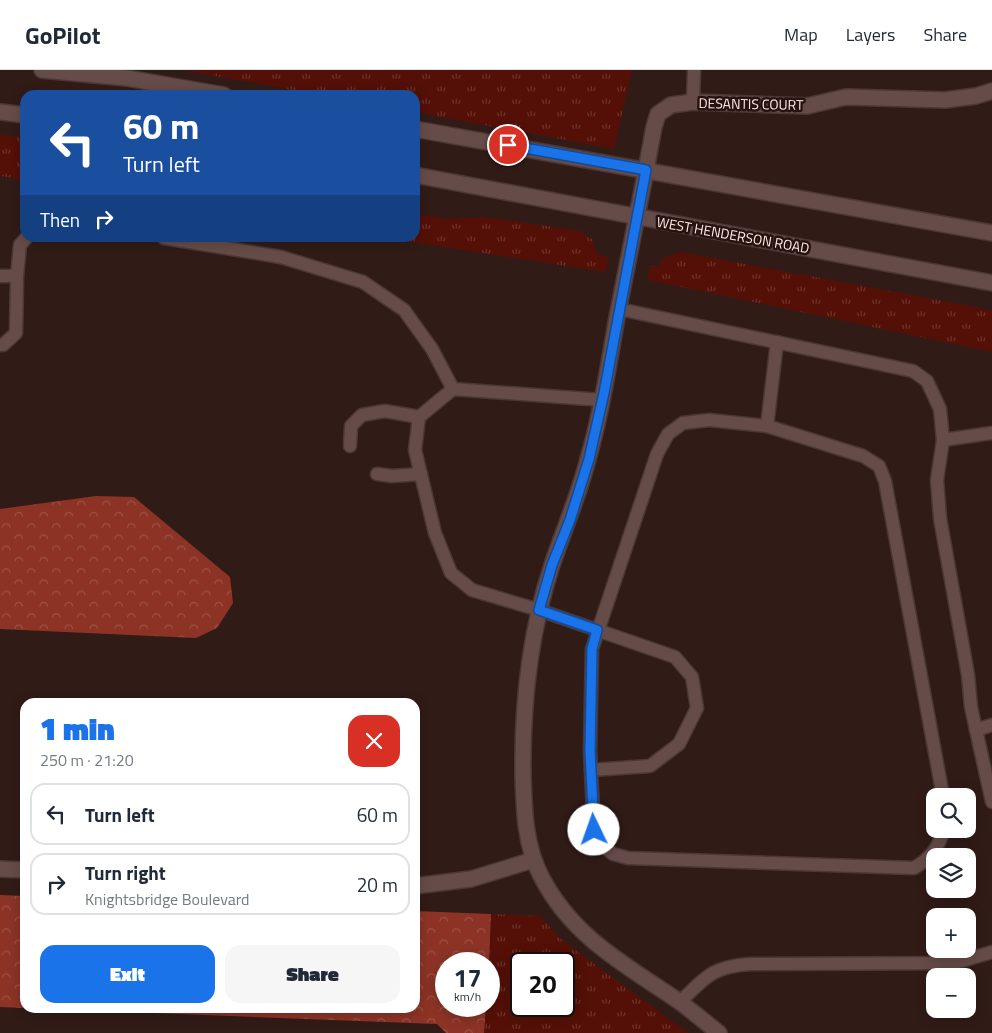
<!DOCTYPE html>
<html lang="en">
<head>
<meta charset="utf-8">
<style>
  :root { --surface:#fff; --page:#f6f6f7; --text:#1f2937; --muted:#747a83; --line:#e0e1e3; --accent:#1a73e8 }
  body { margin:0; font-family:"Titillium Web",sans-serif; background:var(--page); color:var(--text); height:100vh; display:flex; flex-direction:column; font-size:19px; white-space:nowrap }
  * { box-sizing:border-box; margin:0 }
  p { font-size:16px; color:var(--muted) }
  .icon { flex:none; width:28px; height:28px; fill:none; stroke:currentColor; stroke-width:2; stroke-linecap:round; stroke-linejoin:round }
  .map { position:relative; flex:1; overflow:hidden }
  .sheet { position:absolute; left:20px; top:628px; width:400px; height:315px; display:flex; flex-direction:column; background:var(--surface); border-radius:15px; box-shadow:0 2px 12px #0003 }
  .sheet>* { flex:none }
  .banner { position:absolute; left:20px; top:20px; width:400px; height:152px; border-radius:15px; box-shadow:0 2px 12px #0003; background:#1a4fa0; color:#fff; overflow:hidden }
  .tools { position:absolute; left:926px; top:718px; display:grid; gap:10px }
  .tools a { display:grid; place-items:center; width:50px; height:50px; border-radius:10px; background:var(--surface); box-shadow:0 2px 12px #0003; font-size:25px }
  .speed { position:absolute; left:435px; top:882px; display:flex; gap:10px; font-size:25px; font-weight:700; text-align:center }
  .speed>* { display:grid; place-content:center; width:65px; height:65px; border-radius:50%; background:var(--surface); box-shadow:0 2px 12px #0003; line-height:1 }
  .speed small { font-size:12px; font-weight:400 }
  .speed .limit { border:2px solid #111; border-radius:8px; background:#fff; color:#111 }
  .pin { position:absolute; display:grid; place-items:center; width:42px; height:42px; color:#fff; margin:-21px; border:2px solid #fff; border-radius:50%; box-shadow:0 1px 5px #0007 }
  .me { position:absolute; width:55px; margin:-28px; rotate:357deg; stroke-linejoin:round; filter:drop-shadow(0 0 4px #0008) }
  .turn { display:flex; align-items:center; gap:18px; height:105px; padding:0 20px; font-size:22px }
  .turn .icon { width:65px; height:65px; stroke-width:2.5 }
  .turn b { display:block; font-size:35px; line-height:42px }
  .then { display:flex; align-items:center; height:48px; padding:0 20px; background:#0003; gap:10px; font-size:19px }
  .round { display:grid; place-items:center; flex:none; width:52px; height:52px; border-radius:15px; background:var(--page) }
  .overview { display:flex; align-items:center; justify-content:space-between; height:85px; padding:0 20px }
  h1 { font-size:30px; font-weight:800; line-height:38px; color:var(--accent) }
  .button { display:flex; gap:10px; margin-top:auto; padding:10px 20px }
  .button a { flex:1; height:58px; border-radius:15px; background:var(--accent); color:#fff; font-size:20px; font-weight:800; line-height:58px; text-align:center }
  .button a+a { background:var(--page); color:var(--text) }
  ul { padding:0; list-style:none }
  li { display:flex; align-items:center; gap:15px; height:62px; margin:0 10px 8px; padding:0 10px; border:2px solid var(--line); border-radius:15px }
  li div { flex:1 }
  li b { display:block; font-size:19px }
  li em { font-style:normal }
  header { display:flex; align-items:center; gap:30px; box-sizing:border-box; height:70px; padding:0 25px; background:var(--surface); border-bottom:1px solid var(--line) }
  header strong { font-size:24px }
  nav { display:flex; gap:28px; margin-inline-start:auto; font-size:18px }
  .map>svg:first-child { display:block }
  .grass { fill:url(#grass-tufts); fill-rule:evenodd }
  .forest { fill:url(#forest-crowns) }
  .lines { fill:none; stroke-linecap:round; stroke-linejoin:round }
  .lane-casing { stroke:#4a3836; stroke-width:15 }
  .street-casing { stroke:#4a3836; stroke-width:18 }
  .secondary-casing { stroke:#4a3836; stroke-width:18 }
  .lane { stroke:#664c48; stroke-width:12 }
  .street { stroke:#664c48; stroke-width:15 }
  .secondary { stroke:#664c48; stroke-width:15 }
  .route-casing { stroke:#114b97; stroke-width:12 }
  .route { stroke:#1a73e8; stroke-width:9 }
  .labels { text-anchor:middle; stroke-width:5; stroke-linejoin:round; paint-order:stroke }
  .street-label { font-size:14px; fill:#fcece9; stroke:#27120e }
</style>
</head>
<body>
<header>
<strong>GoPilot</strong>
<nav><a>Map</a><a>Layers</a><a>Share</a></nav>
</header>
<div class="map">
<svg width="992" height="963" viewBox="0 0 992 963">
  <defs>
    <pattern id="grass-tufts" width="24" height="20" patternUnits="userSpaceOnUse" patternTransform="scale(1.25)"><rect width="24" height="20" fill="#541007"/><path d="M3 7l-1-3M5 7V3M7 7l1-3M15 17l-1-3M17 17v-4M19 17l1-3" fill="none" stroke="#6e332b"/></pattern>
    <pattern id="forest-crowns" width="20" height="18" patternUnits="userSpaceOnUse" patternTransform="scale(1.25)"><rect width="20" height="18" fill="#8c3326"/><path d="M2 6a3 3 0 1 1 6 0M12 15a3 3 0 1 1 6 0" fill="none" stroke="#9d5146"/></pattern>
  </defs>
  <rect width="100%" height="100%" fill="#311b17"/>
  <!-- grass -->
  <g class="grass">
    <path d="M 184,0 L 632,0 L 614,79 L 415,42 L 415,25 L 320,25 Z"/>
    <path d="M 0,65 L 25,67 L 25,110 L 0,106 Z"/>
    <path d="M 415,144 L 447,149 L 486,147 L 580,161 L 592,169 L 597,184 L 609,187 L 605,202 L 386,168 L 415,168 Z"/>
    <path d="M 680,182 L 992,240 L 992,282 L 648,210 L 649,196 L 659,196 L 665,187 Z"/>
    <path d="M 491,844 L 540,846 L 563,871 L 688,963 L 484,963 L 486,936 L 489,936 L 489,894 ZM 521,894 L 564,894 L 564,936 L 521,936 Z"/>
  </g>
  <!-- forest -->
  <g class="forest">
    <path d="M 96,426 L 134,427 L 230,507 L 233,533 L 217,558 L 196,568 L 0,559 L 0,439 Z"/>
    <path d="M 0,825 L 25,826 L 25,938 L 415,938 L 415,841 L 491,844 L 489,894 L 446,894 L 446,936 L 486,936 L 484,963 L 446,963 L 437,954 L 0,937 Z"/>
  </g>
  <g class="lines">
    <!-- lane casing -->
    <g class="lane-casing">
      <g id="lane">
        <path d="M 693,32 L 694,0"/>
        <path d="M 164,168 L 281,187 L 363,212 L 404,240 L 432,279 L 453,319 L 602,330"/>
        <path d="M 0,206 L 17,206 L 20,175 L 26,168"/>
        <path d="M 619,239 L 913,301 L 927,311 L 940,339 L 943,370 L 937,410 L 940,448 L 968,605 L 971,637 L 992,732"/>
        <path d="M 0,275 L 3,275 L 16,263 L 17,206"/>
        <path d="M 453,319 L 419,347 L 415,380 L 435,463 L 451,503 L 472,520 L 539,540 L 675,587 L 692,607 L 697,638 L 679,674 L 650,696 L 591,700"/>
        <path d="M 767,356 L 777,272"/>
        <path d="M 943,370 L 992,363"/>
        <path d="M 350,376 L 351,356 L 362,345 L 385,341 L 419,347"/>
        <path d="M 377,404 L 392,406 L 421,404"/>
        <path d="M 976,660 L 992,655"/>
        <path d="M 943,726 L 885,411 L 879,396 L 863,386 L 767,356 L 709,350 L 683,353 L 668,364 L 657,384 L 592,579 L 590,681 L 594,760 L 602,775 L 613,784 L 628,788 L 914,798 C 931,788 939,777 944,759"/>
        <path d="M 680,932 C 706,907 711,897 750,894 L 955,893 L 992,882"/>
      </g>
    </g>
    <!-- street casing -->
    <g class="street-casing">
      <g id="street">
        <path d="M 646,100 L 654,57 L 658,44 L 671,35 L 693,32 L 807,36 L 846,27 L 945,30 L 976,26 L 992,21"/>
        <path d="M 0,799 L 25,800"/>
        <path d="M 415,816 L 471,809 L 533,790"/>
      </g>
    </g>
    <!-- secondary casing -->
    <g class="secondary-casing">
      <g id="secondary">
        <path d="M 42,0 L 126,8 L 224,25"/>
        <path d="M 0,42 L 25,45"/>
        <path d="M 415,59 L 992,163"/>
        <path d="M 646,100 C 637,147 627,195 618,242 C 609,291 602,341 588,389 C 579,425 564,459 552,495 C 530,562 522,634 523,705 C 524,740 525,777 542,808 C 573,867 624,894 677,930 C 691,940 705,952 719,963"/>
        <path d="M 415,105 L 992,213"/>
      </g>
    </g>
    <!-- lane -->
    <use href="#lane" class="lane"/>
    <!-- street -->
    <use href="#street" class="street"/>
    <!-- secondary -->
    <use href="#secondary" class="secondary"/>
  </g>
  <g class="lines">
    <!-- route casing -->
    <g class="route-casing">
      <path id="route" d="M 508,75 L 646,100 L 604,323 L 589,389 L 570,450 L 552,495 L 539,540 L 597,560 L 592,579 L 590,681 L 594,760"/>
    </g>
    <!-- route -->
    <use href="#route" class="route"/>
  </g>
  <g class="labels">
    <!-- street labels -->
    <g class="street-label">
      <text transform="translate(751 34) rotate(1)" y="5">DESANTIS COURT</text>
      <text transform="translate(733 165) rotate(10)" y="5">WEST HENDERSON ROAD</text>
    </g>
  </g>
</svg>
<div class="tools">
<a><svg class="icon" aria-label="search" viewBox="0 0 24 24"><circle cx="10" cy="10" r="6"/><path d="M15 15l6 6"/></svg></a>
<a><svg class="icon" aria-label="layers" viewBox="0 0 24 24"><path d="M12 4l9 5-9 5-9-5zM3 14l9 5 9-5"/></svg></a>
<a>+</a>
<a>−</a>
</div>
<div class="speed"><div>17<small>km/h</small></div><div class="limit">20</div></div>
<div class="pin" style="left:508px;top:75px;background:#d93025"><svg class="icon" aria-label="arrive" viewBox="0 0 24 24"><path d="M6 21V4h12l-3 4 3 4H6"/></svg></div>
<svg class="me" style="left:594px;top:760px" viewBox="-20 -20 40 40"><circle r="19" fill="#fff"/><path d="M0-13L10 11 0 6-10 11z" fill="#1a73e8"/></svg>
<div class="banner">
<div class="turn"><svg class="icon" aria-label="left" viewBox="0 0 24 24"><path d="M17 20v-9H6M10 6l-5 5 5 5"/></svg><div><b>60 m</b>Turn left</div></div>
<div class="then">Then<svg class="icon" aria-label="right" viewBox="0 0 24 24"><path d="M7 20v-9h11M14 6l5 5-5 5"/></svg></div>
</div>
<section class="sheet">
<div class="overview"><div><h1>1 min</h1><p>250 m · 21:20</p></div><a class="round" style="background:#d93025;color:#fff"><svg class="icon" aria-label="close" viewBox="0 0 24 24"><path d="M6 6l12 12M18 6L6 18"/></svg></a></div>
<ul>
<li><svg class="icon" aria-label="left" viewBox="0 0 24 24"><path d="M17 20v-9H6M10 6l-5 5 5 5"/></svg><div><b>Turn left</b></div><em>60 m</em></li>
<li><svg class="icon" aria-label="right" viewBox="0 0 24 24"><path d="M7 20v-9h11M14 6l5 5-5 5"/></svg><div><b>Turn right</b><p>Knightsbridge Boulevard</p></div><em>20 m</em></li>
</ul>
<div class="button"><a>Exit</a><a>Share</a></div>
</section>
</div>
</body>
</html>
